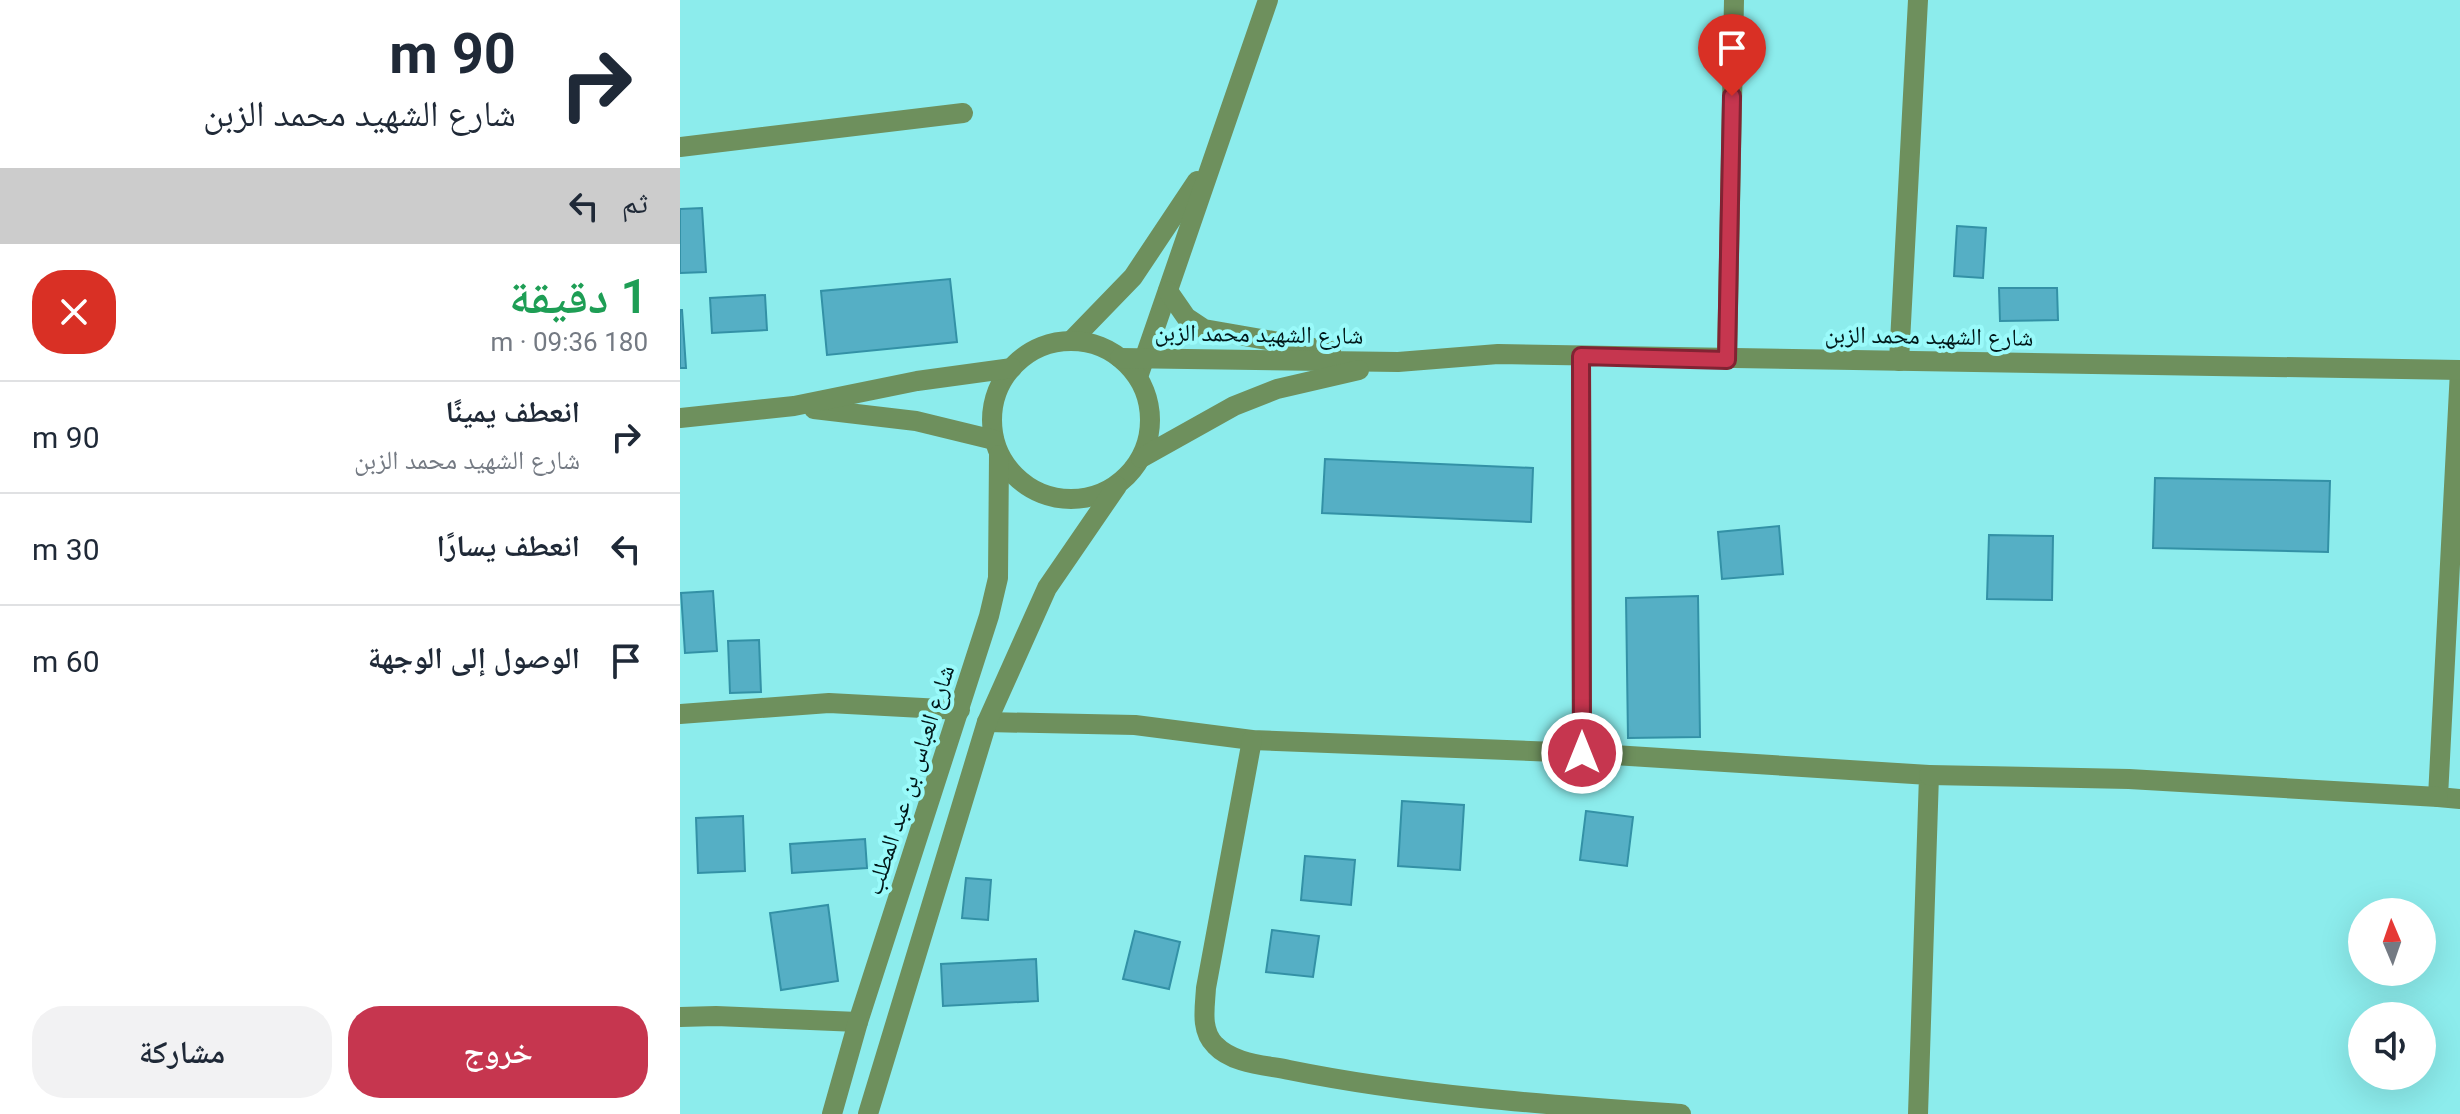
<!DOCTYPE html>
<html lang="ar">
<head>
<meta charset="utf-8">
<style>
  :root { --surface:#fff; --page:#f2f2f3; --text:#1f2937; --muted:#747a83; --line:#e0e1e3; --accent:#c6364f }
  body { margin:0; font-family:Roboto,"Noto Naskh Arabic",sans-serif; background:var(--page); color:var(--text); direction:rtl; height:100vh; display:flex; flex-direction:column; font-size:30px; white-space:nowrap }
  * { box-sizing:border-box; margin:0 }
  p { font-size:26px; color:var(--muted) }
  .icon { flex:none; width:44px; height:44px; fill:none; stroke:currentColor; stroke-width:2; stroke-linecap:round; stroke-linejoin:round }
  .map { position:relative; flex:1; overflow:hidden; direction:ltr }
  .sheet { display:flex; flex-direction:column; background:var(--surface); width:680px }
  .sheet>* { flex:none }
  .top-card { background:#fff; color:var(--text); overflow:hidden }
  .needle { width:52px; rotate:358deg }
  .controls { position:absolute; left:1668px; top:898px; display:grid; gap:16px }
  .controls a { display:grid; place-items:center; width:88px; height:88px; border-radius:50%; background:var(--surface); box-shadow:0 8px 32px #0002; font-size:40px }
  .pin { position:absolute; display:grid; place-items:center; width:68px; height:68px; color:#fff; margin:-82px -34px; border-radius:50% 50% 50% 0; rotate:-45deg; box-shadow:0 0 8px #0007 }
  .pin .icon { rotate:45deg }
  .me { position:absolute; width:88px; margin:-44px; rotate:0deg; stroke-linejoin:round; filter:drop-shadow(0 0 6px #0008) }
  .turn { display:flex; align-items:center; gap:28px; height:168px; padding:0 32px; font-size:36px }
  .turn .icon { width:104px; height:104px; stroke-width:2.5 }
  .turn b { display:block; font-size:56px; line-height:68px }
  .then { display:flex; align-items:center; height:76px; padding:0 32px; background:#0003; gap:16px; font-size:30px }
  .round { display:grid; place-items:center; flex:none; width:84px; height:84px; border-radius:32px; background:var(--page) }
  .headline { display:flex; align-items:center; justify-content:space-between; height:136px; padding:0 32px }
  h1 { font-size:48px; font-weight:600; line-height:60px; color:#1e9e55 }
  .cta { display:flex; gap:16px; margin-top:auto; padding:16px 32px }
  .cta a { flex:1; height:92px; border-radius:32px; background:var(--accent); color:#fff; font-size:32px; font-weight:600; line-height:92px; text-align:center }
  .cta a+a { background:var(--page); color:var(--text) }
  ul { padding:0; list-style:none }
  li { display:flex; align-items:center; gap:24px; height:112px; padding:0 32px; border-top:2px solid var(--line) }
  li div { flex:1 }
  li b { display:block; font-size:30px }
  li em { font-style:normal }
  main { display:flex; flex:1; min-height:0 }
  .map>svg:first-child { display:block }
  .building { fill:#55afc5; stroke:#3391a6; stroke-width:2 }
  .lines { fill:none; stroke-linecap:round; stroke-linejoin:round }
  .minor { stroke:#6e905d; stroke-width:20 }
  .tertiary { stroke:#6e905d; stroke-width:20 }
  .route-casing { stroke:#812333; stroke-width:20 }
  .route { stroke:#c6364f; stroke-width:14 }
  .labels { text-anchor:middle; stroke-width:8; stroke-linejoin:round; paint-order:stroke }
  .street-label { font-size:24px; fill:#001718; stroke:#9afafa }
</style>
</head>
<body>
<main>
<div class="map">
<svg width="1780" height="1114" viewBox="0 0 1780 1114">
  <rect width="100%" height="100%" fill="#8cecec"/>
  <!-- building -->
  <g class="building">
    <path d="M 22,208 L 26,272 L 0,273 L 0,209 Z"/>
    <path d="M 1277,226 L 1306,228 L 1303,278 L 1274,276 Z"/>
    <path d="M 270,279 L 277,342 L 147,355 L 141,291 Z"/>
    <path d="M 1319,288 L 1377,288 L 1378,320 L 1320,321 Z"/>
    <path d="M 85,295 L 87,330 L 32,333 L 30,298 Z"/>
    <path d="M 0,310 L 2,310 L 6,368 L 0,368 Z"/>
    <path d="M 645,459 L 853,468 L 851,522 L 642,513 Z"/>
    <path d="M 1475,478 L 1650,481 L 1648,552 L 1473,548 Z"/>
    <path d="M 1099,526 L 1103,574 L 1042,579 L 1038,532 Z"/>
    <path d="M 1309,535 L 1373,536 L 1372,600 L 1307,599 Z"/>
    <path d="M 33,591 L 37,651 L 5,653 L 1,593 Z"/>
    <path d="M 1018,596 L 1020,737 L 948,738 L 946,598 Z"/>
    <path d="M 79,640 L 81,692 L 50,693 L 48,641 Z"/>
    <path d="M 722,801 L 784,805 L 780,870 L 718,866 Z"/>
    <path d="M 906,811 L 953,817 L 947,866 L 900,860 Z"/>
    <path d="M 63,816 L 65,871 L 18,873 L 16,818 Z"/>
    <path d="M 185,839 L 187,868 L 112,873 L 110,844 Z"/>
    <path d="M 625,856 L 675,860 L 671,905 L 621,900 Z"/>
    <path d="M 286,878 L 311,880 L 308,920 L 282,918 Z"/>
    <path d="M 148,905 L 158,981 L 101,990 L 90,913 Z"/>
    <path d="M 592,930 L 639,936 L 633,977 L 586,972 Z"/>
    <path d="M 455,931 L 500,942 L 489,989 L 443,979 Z"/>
    <path d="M 356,959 L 358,1001 L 263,1006 L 261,964 Z"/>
  </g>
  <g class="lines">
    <!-- minor -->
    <g class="minor">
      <path d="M 0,147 L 283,113"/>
      <path d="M 391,341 L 453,277 L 517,181"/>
      <path d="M 901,356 L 902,753"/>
      <path d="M 1047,360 L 1054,0"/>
      <path d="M 1219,361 L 1238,0"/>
      <path d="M 1780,370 L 1758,797 L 1780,799"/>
      <path d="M 458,377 L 588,0"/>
      <path d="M 0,714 L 149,703 L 280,710"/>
      <path d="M 307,722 L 455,725 L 572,740 L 902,753 L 1249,775 L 1238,1114"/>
      <path d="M 572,740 L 526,988 C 525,1007 520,1030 535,1045 C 553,1064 585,1065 609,1070 C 737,1096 871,1105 1001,1114"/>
      <path d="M 1249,775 L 1449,779 L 1758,797"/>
      <path d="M 0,1017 L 36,1016 L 178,1022"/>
    </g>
    <!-- tertiary -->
    <g class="tertiary">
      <path d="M 488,291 L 506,317 L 524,329 L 651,351"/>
      <circle cx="391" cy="420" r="79"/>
      <path d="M 440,358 L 718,362 L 818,354 L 1780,370"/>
      <path d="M 134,409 L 236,421 L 314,440"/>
      <path d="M 0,418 L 114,406 L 237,381 L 332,368"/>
      <path d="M 461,458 L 554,406 L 597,389 L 679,370"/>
      <path d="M 152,1114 L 178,1022 L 309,616 L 318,578 L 319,455"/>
      <path d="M 188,1114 L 307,722 L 367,588 L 437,486"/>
    </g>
  </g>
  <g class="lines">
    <!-- route casing -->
    <g class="route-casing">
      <path id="route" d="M 902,753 L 901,356 L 1047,360 L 1052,96"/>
    </g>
    <!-- route -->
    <use href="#route" class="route"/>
  </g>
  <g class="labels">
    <!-- street labels -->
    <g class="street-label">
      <text transform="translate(579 334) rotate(1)" y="8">شارع الشهيد محمد الزبن</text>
      <text transform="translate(1249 336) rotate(1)" y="8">شارع الشهيد محمد الزبن</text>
      <text transform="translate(230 780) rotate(-72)" y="8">شارع العباس بن عبد المطلب</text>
    </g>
  </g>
</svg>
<div class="controls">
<a><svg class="needle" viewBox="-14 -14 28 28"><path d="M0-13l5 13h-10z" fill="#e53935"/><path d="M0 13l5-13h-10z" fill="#747a83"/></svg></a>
<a><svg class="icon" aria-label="sound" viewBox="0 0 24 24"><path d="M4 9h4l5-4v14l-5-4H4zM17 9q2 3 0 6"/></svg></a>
</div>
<div class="pin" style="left:1052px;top:96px;background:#d93025"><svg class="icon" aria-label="arrive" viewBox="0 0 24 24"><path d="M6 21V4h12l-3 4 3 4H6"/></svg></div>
<svg class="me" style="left:902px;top:753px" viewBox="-20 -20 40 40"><circle r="17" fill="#c6364f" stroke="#fff" stroke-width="3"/><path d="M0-11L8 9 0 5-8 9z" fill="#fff"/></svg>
</div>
<section class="sheet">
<div class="top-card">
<div class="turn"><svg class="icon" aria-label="right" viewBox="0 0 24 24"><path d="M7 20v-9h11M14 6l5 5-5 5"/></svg><div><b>90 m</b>شارع الشهيد محمد الزبن</div></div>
<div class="then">ثم<svg class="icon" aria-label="left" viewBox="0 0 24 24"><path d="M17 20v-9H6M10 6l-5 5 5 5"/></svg></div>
</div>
<div class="headline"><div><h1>1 دقيقة</h1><p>180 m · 09:36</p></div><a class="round" style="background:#d93025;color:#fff"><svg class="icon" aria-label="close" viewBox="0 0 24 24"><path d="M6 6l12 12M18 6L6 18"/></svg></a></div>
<ul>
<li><svg class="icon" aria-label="right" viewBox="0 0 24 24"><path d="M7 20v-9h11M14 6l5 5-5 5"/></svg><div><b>انعطف يمينًا</b><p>شارع الشهيد محمد الزبن</p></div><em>90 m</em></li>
<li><svg class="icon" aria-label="left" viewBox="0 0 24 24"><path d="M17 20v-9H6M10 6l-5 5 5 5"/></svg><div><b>انعطف يسارًا</b></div><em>30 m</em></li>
<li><svg class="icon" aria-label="arrive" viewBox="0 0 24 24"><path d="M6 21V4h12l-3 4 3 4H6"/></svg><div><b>الوصول إلى الوجهة</b></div><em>60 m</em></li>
</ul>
<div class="cta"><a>خروج</a><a>مشاركة</a></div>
</section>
</main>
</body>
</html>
